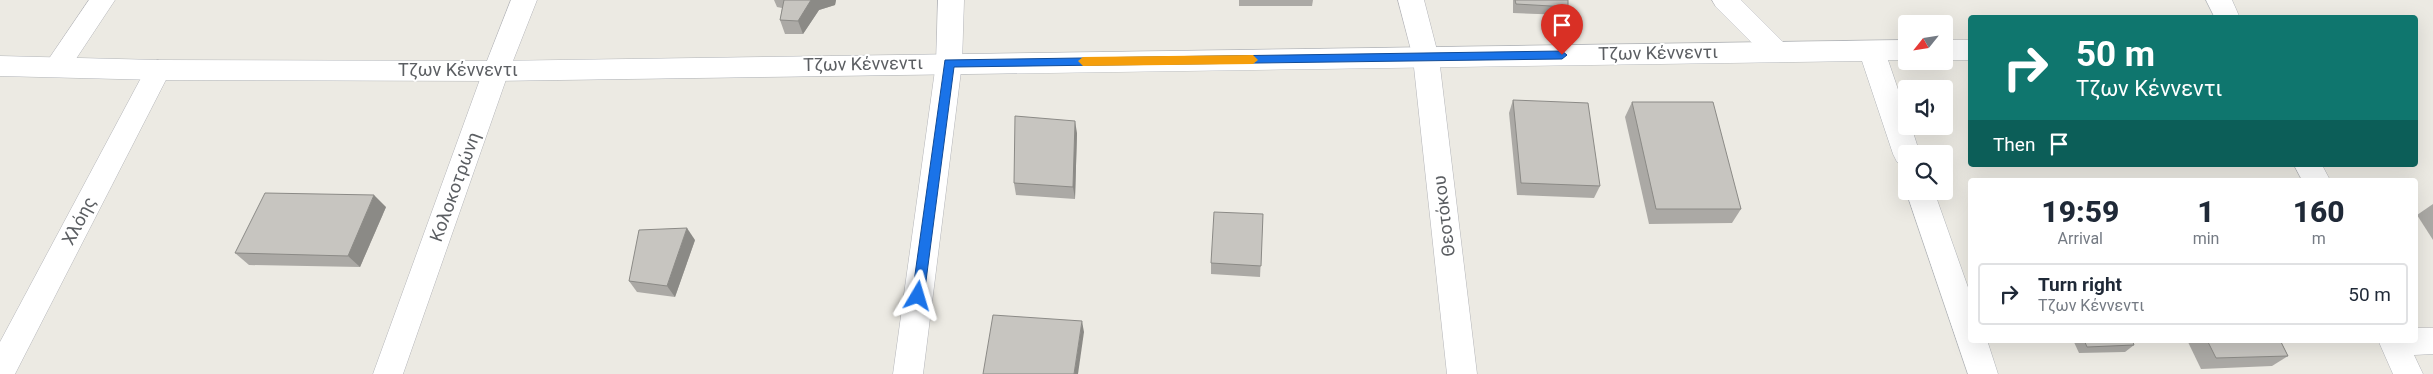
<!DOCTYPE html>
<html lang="en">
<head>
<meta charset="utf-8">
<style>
  :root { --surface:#fff; --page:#f2f2f3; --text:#1f2937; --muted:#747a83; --line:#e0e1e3 }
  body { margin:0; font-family:Roboto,sans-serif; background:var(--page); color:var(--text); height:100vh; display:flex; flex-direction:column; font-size:19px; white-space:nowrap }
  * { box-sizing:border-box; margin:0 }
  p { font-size:16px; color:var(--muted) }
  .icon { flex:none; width:28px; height:28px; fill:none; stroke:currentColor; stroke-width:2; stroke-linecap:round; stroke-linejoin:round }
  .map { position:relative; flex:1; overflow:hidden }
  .drawer { position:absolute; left:1968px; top:178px; width:450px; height:165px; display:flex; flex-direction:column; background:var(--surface); border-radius:5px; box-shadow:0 5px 20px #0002 }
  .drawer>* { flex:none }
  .top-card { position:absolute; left:1968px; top:15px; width:450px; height:152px; border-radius:5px; box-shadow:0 5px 20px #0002; background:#0f766e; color:#fff; overflow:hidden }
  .needle { width:32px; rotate:240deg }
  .controls { position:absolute; left:1898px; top:15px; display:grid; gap:10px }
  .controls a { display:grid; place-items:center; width:55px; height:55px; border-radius:5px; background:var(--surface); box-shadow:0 5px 20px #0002; font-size:25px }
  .pin { position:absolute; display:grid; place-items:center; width:42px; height:42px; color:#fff; margin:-51px -21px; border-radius:50% 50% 50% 0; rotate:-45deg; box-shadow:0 0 5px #0007 }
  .pin .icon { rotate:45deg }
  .me { position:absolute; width:55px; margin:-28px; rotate:7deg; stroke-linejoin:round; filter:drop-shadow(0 0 4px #0008) }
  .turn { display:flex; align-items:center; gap:18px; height:105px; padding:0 25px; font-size:22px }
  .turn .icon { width:65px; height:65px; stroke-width:2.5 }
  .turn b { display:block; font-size:35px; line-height:42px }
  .then { display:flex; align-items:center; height:48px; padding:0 25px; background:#0003; gap:10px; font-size:19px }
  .eta { display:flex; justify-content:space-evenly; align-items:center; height:85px; text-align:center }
  .eta b { font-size:30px; font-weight:800; line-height:35px }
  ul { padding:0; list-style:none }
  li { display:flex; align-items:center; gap:15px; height:62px; margin:0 10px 8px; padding:0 15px; border:2px solid var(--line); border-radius:5px }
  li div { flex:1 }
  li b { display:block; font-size:19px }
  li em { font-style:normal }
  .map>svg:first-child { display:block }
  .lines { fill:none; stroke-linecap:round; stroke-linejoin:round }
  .street-casing { stroke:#b4b5b9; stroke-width:1 }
  .secondary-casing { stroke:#b2b5b9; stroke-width:1 }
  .street { fill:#fff; fill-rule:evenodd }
  .secondary { fill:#fff; fill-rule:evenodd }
  .wall { fill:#aba9a5 }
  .shaded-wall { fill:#8b8a86 }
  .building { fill:#c7c5c0; stroke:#8b8a86 }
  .route { fill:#1a73e8; stroke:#114b97 }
  .slow { fill:#f59e0b }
  .labels { text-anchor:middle; stroke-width:4; stroke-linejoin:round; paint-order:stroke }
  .street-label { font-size:18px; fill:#5b5e62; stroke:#fff }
</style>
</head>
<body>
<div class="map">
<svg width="2433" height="374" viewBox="0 0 2433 374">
  <rect width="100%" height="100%" fill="#eceae3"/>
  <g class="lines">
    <!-- street casing -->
    <g class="street-casing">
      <g id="street">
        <path d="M 89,0 L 115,0 L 66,74 L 57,77 L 48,74 L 44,67 L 48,60 Z"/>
        <path d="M 511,0 L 537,0 L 509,71 L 403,374 L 373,374 L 483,71 Z"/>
        <path d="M 938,0 L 964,0 L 962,63 L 923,374 L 893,374 L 936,63 Z"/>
        <path d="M 1398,0 L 1424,0 L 1439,58 L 1477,374 L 1447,374 L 1413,58 Z"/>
        <path d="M 1712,0 L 1741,0 L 1785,44 L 1789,51 L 1785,58 L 1776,61 L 1767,58 L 1716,7 Z"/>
        <path d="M 158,60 L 167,63 L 171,70 L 15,374 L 0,374 L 0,342 L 149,63 Z"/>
        <path d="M 2294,165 L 2322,165 L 2330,180 L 2302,180 Z"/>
        <path d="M 2415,328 L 2433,328 L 2433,354 L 2414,355 L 2423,374 L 2393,374 L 2378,340 L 2415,340 Z"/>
      </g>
    </g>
    <!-- secondary casing -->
    <g class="secondary-casing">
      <g id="secondary">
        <path d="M 2206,0 L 2232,0 L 2240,18 L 2215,18 Z"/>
        <path d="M 1906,40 L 1906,60 L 1888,60 L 1906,113 L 1906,126 L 1911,126 L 1920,154 L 1906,154 L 1906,165 L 1897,162 L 1893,154 L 1862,61 L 496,81 L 158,80 L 0,76 L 0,56 L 158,60 L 496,61 Z"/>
        <rect x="1944" y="40" width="26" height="20"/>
        <path d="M 1906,191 L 1934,191 L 1970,293 L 1970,340 L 1987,340 L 1998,374 L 1968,374 Z"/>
      </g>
    </g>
    <!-- street -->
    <use href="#street" class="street"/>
    <!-- secondary -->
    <use href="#secondary" class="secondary"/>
  </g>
  <!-- wall -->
  <g class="wall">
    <path d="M 774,0 L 836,0 L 835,5 L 819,10 L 803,34 L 785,34 L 780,20 L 782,8 L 777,7 Z"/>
    <path d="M 1239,0 L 1313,0 L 1312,6 L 1239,6 Z"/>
    <path d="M 1513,0 L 1568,0 L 1568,7 L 1565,15 L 1513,13 Z"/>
    <path d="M 1513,100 L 1600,186 L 1594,198 L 1517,195 L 1509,113 Z"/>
    <path d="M 1632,102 L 1741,209 L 1732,223 L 1649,224 L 1625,117 Z"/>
    <path d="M 1077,133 L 1075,199 L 1016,195 L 1014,183 Z"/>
    <path d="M 2433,204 L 2433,240 L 2417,215 Z"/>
    <path d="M 386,207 L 360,267 L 249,265 L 235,253 Z"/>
    <path d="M 1263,214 L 1260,277 L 1211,274 L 1211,263 Z"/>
    <path d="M 695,240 L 675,297 L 637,292 L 629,281 Z"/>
    <path d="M 2073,340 L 2132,340 L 2134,345 L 2125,352 L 2079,353 Z"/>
    <path d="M 2187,340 L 2280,340 L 2288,356 L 2272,366 L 2201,369 Z"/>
  </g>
  <!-- shaded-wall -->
  <g class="shaded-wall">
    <path d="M 811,0 L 836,0 L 835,5 L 819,10 L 803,34 L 798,21 Z"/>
    <path d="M 1075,121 L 1077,133 L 1075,199 L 1073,187 Z"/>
    <path d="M 374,195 L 386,207 L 360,267 L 348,256 Z"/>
    <path d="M 687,228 L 695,240 L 675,297 L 667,286 Z"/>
    <path d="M 1082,321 L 1084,332 L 1078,374 L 1074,374 Z"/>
  </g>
  <!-- building -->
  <g class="building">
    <path d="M 784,0 L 811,0 L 798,21 L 780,20 Z"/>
    <path d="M 1515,0 L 1568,0 L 1568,7 L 1516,4 Z"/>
    <path d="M 1513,100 L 1588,103 L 1600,186 L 1521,183 Z"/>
    <path d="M 1632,102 L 1713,102 L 1741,209 L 1656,209 Z"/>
    <path d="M 1015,116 L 1075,121 L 1073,187 L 1014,183 Z"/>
    <path d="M 265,193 L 374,195 L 348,256 L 235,253 Z"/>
    <path d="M 1214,212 L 1263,214 L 1261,266 L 1211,263 Z"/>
    <path d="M 687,228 L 667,286 L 629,281 L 639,230 Z"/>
    <path d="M 993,315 L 1082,321 L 1074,374 L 983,374 Z"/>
    <path d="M 2084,340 L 2132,340 L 2134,345 L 2087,347 Z"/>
    <path d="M 2207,340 L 2280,340 L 2288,356 L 2216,358 Z"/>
  </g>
  <!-- route -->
  <path class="route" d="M 1562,51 L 1567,55 L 1562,59 L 954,67 L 924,296 L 918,302 L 912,296 L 945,60 Z"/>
  <!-- slow -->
  <path class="slow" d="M 1253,55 L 1258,60 L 1253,64 L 1083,66 L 1078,61 L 1083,57 Z"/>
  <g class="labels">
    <!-- street labels -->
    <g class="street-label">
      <text transform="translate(1658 53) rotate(-1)" y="6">Τζων Κέννεντι</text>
      <text transform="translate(863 64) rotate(-1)" y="6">Τζων Κέννεντι</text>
      <text x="458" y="76">Τζων Κέννεντι</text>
      <text transform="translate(455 187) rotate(-70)" y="6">Κολοκοτρώνη</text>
      <text transform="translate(1444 216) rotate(-97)" y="6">Θεοτόκου</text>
      <text transform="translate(79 221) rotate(-62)" y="6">Χλόης</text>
    </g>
  </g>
</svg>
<div class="controls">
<a><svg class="needle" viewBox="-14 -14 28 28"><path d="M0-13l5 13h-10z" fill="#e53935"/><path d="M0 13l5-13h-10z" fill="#747a83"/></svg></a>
<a><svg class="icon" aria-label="sound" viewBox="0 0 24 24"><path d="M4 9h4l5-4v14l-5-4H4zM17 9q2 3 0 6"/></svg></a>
<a><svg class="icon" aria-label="search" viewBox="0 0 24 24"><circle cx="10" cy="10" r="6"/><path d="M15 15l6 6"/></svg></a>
</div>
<div class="pin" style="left:1562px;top:55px;background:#d93025"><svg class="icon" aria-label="arrive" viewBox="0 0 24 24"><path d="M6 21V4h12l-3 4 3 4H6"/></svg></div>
<svg class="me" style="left:918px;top:296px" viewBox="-20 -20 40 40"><path d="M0-17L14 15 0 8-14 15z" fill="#1a73e8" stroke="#fff" stroke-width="4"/></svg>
<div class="top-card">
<div class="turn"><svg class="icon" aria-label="right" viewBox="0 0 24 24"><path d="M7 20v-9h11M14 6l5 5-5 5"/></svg><div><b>50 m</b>Τζων Κέννεντι</div></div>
<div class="then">Then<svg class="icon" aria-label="arrive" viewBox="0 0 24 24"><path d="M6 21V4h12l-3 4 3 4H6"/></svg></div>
</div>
<section class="drawer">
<div class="eta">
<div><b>19:59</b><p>Arrival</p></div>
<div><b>1</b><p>min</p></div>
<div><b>160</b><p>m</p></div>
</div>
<ul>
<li><svg class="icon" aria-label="right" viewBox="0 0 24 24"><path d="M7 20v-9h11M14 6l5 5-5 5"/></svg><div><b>Turn right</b><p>Τζων Κέννεντι</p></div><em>50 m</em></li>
</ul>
</section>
</div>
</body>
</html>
